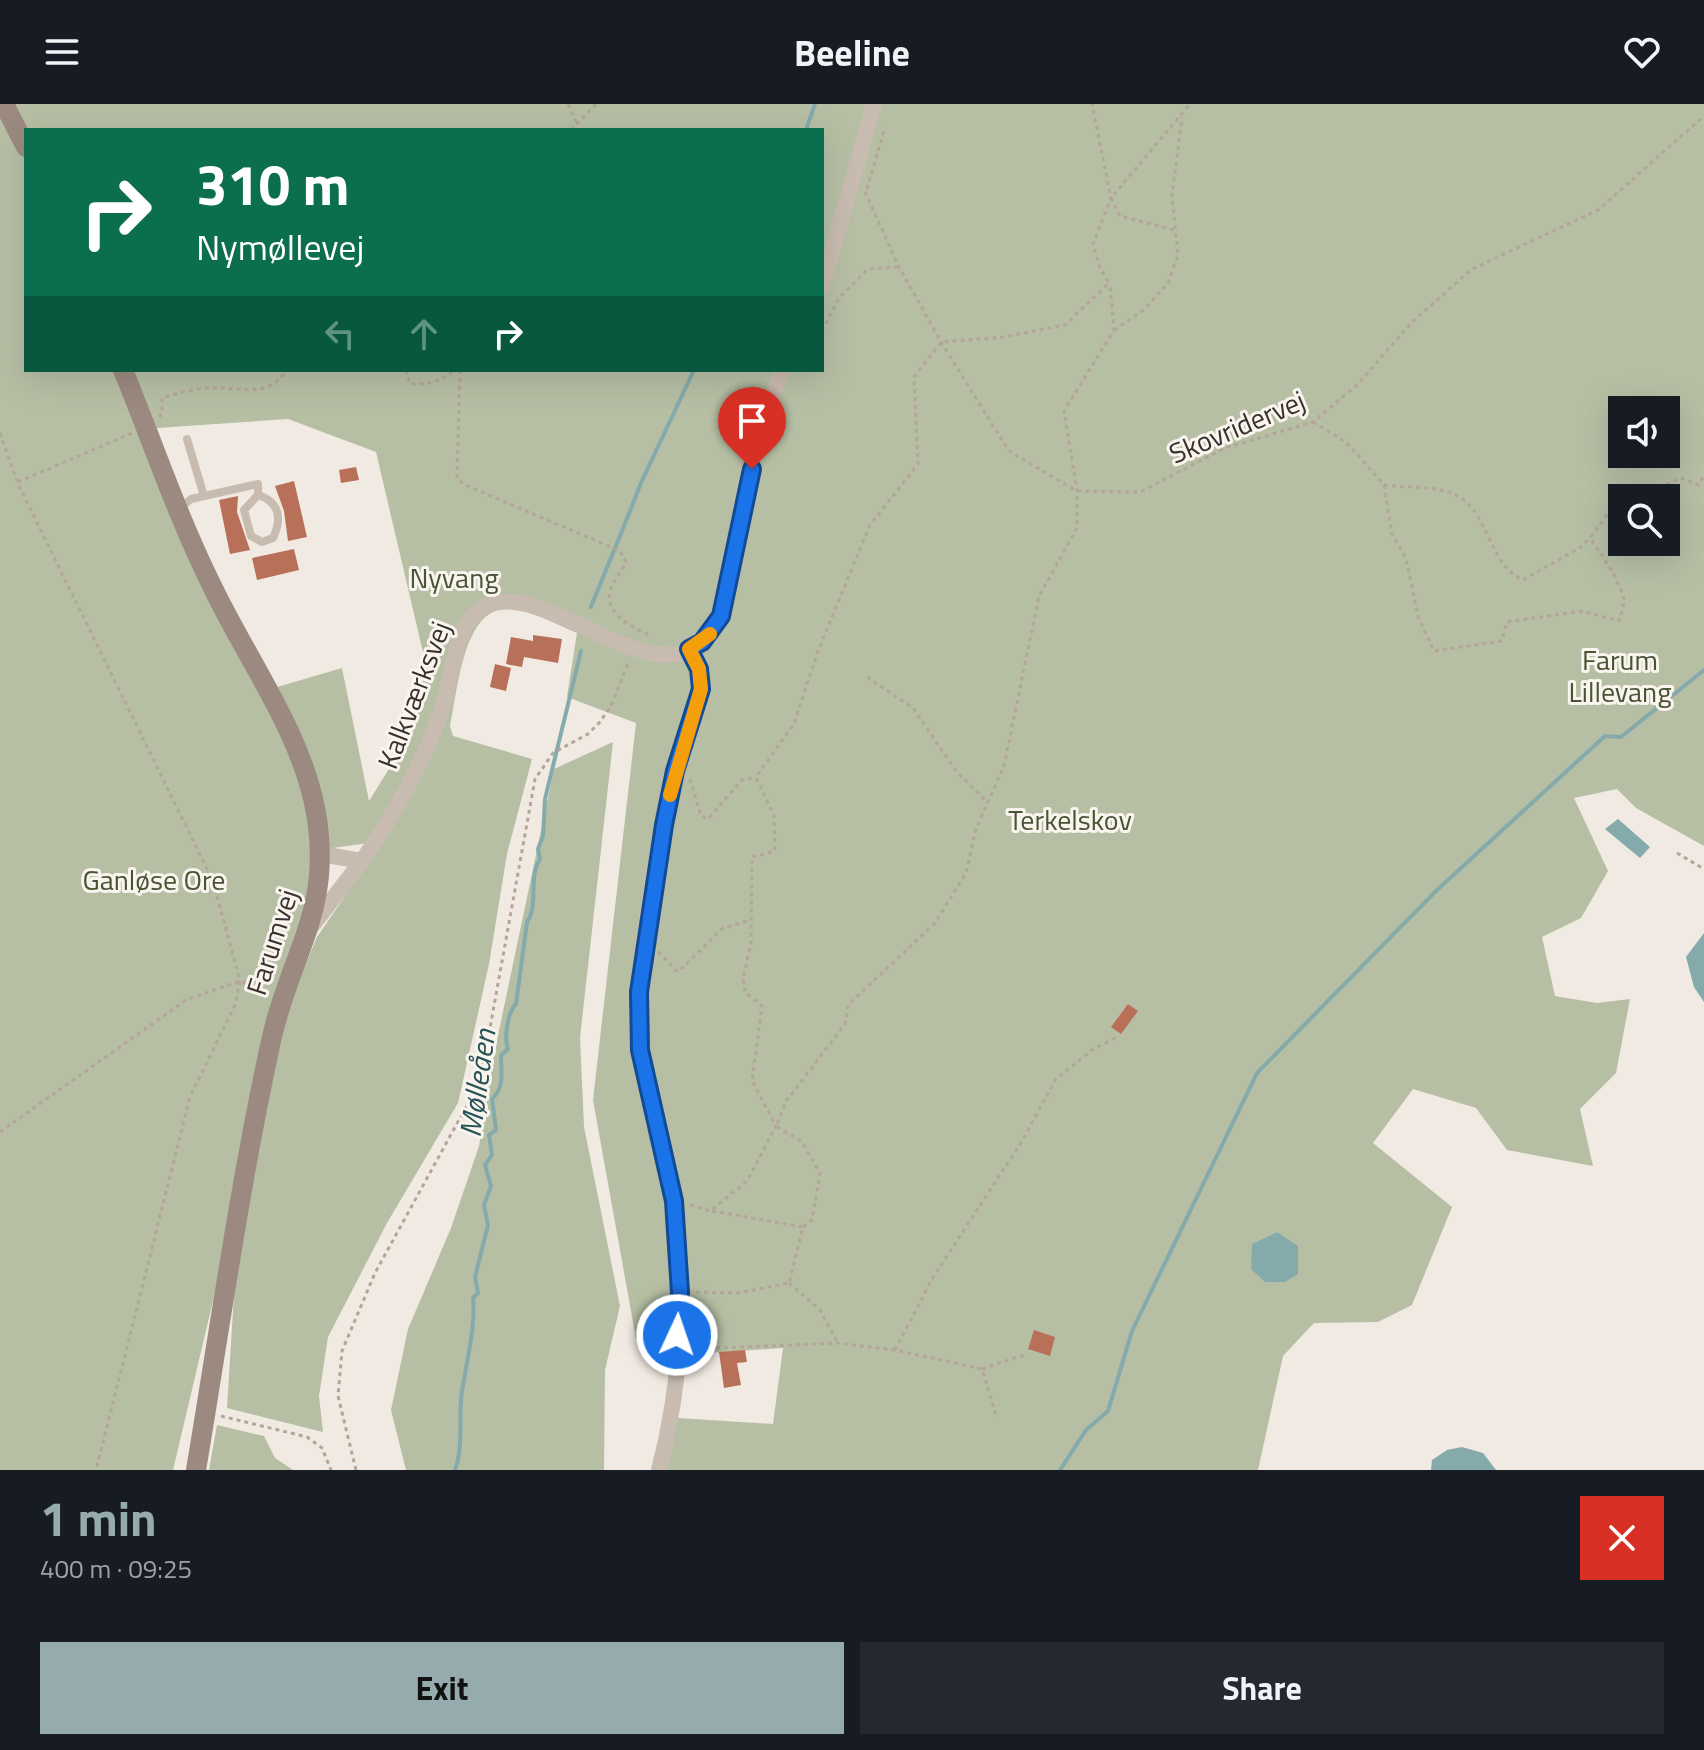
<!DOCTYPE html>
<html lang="en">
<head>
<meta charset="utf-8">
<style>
  :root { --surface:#171b24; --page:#242831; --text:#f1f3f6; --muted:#9ea1a6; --accent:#96abae }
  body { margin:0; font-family:"Titillium Web",sans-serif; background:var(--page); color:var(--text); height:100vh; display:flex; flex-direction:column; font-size:30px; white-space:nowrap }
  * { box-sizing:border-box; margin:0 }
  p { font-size:26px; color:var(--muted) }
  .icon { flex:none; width:44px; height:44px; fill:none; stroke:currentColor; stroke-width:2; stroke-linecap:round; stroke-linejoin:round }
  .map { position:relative; height:1366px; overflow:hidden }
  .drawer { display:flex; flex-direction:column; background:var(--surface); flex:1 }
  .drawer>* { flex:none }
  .banner { position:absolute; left:24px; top:24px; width:800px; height:244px; border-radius:0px; box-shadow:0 8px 32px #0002; background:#0b6e4f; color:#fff; overflow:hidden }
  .fabs { position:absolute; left:1608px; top:292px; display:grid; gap:16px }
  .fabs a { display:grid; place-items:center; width:72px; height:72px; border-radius:0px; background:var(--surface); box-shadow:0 8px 32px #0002; font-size:40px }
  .pin { position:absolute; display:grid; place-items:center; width:68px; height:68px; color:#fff; margin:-82px -34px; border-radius:50% 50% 50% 0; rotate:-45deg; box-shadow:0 0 8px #0007 }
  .pin .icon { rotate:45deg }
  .me { position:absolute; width:88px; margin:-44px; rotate:3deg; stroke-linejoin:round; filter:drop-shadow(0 0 6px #0008) }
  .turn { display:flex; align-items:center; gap:28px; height:168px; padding:0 40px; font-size:36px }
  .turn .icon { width:104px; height:104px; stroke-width:2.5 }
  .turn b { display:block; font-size:56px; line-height:68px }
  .lanes { display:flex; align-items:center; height:76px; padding:0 40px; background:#0003; justify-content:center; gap:40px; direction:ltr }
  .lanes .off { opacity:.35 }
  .round { display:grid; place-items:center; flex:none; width:84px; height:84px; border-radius:0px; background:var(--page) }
  .head { display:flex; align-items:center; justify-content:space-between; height:136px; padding:0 40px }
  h1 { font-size:48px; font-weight:700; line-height:60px; color:var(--accent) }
  .primary-button { display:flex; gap:16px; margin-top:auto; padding:16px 40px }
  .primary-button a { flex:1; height:92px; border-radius:0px; background:var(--accent); color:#111; font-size:32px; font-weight:700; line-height:92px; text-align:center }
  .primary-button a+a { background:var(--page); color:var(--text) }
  header { display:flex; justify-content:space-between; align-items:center; height:104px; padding:0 40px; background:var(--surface); font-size:36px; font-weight:700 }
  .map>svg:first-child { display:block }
  .green { fill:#b6bfa4; fill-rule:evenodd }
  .water { fill:#84aaab }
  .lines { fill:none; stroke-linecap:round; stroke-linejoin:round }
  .stream { stroke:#84aaab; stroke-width:4 }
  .building { fill:#b87059 }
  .path { stroke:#b4a599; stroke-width:3; stroke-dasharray:4 4; stroke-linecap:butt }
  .lane { stroke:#c8bbaf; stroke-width:8 }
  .street { stroke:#c8bbaf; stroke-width:16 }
  .secondary { stroke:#9c8a81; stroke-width:20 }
  .route-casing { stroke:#114b97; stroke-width:20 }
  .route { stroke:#1a73e8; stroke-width:14 }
  .slow { stroke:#f59e0b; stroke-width:14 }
  .labels { text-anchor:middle; stroke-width:6; stroke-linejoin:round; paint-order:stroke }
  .street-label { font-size:28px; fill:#38302c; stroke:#f9f4ee }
  .park-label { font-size:28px; fill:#485433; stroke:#f9f4ee }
  .water-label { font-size:30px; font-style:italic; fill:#265255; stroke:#f9f4ee }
</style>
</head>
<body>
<header><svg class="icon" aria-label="menu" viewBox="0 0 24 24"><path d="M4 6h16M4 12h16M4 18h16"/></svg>Beeline<svg class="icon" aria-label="heart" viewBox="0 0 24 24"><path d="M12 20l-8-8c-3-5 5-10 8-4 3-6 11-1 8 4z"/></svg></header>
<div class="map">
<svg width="1704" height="1366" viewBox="0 0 1704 1366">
  <rect width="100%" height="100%" fill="#f1eae2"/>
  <!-- green -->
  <g class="green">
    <path d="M 0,0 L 1704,0 L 1704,742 L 1636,704 L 1617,685 L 1574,694 L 1608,767 L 1581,814 L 1542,833 L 1555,892 L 1597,899 L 1630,895 L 1616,969 L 1580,1005 L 1593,1062 L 1507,1046 L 1476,1004 L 1413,985 L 1373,1039 L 1452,1103 L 1412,1201 L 1378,1218 L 1314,1219 L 1283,1252 L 1258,1366 L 667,1366 L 678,1314 L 773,1320 L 783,1244 L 646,1253 L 636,1235 L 593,996 L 636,619 L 567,593 L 577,529 C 557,521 536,508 514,505 C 463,496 458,587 450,622 L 453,632 L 532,655 L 507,750 L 489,860 L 458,999 L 387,1119 L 328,1233 L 319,1292 L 323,1328 L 227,1304 L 235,1175 L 270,972 L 289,900 L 317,833 L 383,737 L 311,747 L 310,787 L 173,1366 L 0,1366 ZM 26,26 L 822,26 L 822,266 L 26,266 ZM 1622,306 L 1666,306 L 1666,350 L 1622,350 ZM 288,315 L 376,348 L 426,561 L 412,628 L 369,697 L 342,564 L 277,583 C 228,500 188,416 157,324 ZM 1622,394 L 1666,394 L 1666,438 L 1622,438 ZM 1277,1128 L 1251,1166 L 1253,1140 Z"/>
    <path d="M 613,638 L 580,934 L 584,1023 L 620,1202 L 605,1266 L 604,1366 L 406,1366 L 391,1306 L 408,1225 L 451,1124 L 479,1042 L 492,960 L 554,665 Z"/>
    <path d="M 217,1321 L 264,1332 L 275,1354 L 293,1366 L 209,1366 Z"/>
  </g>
  <!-- water -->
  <g class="water">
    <path d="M 1618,715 L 1650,743 L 1640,754 L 1605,725 Z"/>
    <path d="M 1704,829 L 1704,898 L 1694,883 L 1686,853 Z"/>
    <path d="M 1277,1128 L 1298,1142 L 1298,1170 L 1285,1178 L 1265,1178 L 1251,1165 L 1252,1140 Z"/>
    <path d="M 1462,1343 L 1483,1349 L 1496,1366 L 1431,1366 L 1432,1356 L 1447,1346 Z"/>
  </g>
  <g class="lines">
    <!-- stream -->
    <g class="stream">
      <path d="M 806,26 L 815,0"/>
      <path d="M 591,503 C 608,460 626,419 640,381 L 694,266"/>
      <path d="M 455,1366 C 464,1341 458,1313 462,1287 C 466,1261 476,1221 473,1194 L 478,1189 L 475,1173 L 488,1121 L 484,1101 L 491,1082 L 485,1061 L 492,1051 L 489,1031 L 496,1026 L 492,995 C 505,983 501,968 501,951 L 508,945 C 504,934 507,909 516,900 L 527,818 C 539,801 528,773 540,755 L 538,745 L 543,732 L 545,695 L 581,547"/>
      <path d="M 1060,1366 L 1086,1326 L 1108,1307 L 1132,1227 L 1257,969 L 1437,786 L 1605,632 L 1621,633 L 1704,566"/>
    </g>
  </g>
  <!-- building -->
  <g class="building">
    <path d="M 356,363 L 359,376 L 341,379 L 339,366 Z"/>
    <path d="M 294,377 L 307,433 L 288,437 L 284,407 L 275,382 Z"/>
    <path d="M 238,392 L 237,408 L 250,446 L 230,450 L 219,396 Z"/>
    <path d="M 294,445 L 299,466 L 257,476 L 252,454 Z"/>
    <path d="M 533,531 L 562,535 L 558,559 L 524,553 L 522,563 L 506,560 L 511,533 L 533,537 Z"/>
    <path d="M 495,560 L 511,564 L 506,587 L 490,583 Z"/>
    <path d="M 1128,900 L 1138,907 L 1121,930 L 1111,923 Z"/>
    <path d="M 1034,1226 L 1055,1233 L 1050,1252 L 1028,1245 Z"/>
    <path d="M 745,1246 L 747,1258 L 737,1259 L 741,1281 L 724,1284 L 719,1248 Z"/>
  </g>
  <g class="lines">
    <!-- path -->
    <g class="path">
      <path d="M 568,0 L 576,18"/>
      <path d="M 571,26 L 596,0"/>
      <path d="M 867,85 L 885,23"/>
      <path d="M 865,88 L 899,163 L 941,238 L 1009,347 L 1077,387 L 1140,388 L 1225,344 L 1313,318 L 1357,281 L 1412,218 L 1472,165 L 1598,106 L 1704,12"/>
      <path d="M 1174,126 L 1120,112 L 1111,94 L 1190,0"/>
      <path d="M 1114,226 L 1144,206 L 1168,179 L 1178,151 L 1172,93 L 1182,13"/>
      <path d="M 822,227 L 839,194 L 868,165 L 899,163"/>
      <path d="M 406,266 L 410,280 C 427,280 442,278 454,266"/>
      <path d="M 460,266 L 457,374 L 463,380 L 620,447 L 626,458 C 622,467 613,477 610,487 C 604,511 635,525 652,532"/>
      <path d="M 159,313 L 162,310 L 162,294 C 177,289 196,284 212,284 C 241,283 268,295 287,266"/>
      <path d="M 1313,318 L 1347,339 L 1384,381 L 1392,430 L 1406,454 L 1418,512 L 1434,547 L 1502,537 L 1507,518 L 1582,507 L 1619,517 L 1625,496 L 1613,468 L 1590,434 L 1616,399 L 1622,397"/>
      <path d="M 0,329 L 19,382 L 213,777 L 240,877 L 235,901 L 190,993 L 96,1366"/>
      <path d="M 18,378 L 132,329"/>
      <path d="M 1384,381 C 1409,385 1435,380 1458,392 C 1489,409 1490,463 1523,476 L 1581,443 L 1590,434"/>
      <path d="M 1637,394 L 1681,374 L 1699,381 L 1704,371"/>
      <path d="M 867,573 L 913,604 L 956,667 L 988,699"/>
      <path d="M 690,675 L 701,712 L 708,715 L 742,676 L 756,673"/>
      <path d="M 1677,749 L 1704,765"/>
      <path d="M 658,848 L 678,868 L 723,824 L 751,816"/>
      <path d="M 0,1028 L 186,896 L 240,877 L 269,889"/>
      <path d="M 690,1101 L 710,1107 L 747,1077 L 776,1022 L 752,977 L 762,902 L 745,888 L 743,874 L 751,839 L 752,753 L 775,747 L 774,712 L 756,673 L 794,620 L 818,547 L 870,421 L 918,360 L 914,273 L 941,238 L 1004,233 L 1065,221 L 1109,179 L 1100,164 L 1093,140 L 1111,94 L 1092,0"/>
      <path d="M 712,1107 L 803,1123"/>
      <path d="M 789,1179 L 820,1206 L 837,1237"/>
      <path d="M 696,1188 L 737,1189 L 789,1179 L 803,1123 L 812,1116 L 820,1069 L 802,1038 L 776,1022 L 787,996 L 845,920 L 848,901 L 935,819 L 966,769 L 976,725 L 1004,662 L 1039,492 L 1077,424 L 1077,387 L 1064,307 L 1114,226 L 1110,180"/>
      <path d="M 692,1245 L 838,1239 L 895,1246 L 982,1265 L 997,1315"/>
      <path d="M 895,1246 L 932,1175 L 1022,1037 L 1056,975 L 1092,946 L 1117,933"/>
      <path d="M 982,1265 L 1027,1250"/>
      <path d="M 221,1312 L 307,1333 L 322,1344 L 331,1366"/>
      <path d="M 356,1366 L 338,1292 L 342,1247 L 375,1169 L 471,994 L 486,946 L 535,675 L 553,649 L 588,630 L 599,619 L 611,602 L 629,557"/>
    </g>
    <!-- lane -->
    <g class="lane">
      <path d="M 187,335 L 204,392"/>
      <path d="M 179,405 L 191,395 L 258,380 L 258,391 L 244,406 L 251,432 L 262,438 L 273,434 C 282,415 280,398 258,391"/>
    </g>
    <!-- street -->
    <g class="street">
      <path d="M 822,183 L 874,0"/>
      <path d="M 321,750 L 362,757 C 385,724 406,689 423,652 C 430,636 438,619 443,602 C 453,572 453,528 478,507 C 538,457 672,623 721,512 C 730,492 731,468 735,447 C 748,385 757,323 783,266"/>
      <path d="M 311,823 L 362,757"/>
      <path d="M 659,1366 C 681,1282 688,1182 674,1095 C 662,1026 633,958 639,887 C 644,819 659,733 675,666 C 682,640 697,612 700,585 C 702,571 695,558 689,545"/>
    </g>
    <!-- secondary -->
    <g class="secondary">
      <path d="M 4,0 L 26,43"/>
      <path d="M 123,266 C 153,339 178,414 213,484 C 248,557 302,629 316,709 C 333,807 290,849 271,937 C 240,1079 220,1223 196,1366"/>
    </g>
  </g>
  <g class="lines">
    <!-- route casing -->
    <g class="route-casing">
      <path id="route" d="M 677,1231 L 680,1188 L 674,1097 L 640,946 L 639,888 L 664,721 L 675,667 L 701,585 L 699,565 L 689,545 L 702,538 L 721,512 L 752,365"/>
    </g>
    <!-- route -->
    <use href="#route" class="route"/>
    <!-- slow -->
    <path class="slow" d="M 670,691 L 701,585 L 699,565 L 689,545 L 710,530"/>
  </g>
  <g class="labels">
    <!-- street labels -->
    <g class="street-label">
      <text transform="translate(1237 323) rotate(-23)" y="10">Skovridervej</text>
      <text transform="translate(414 591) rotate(-69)" y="10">Kalkværksvej</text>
      <text transform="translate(272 838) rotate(-72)" y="10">Farumvej</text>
    </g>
    <!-- park labels -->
    <g class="park-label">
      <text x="454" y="484">Nyvang</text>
      <text x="1620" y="566">Farum<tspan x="1620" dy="32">Lillevang</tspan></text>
      <text x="1070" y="726">Terkelskov</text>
      <text x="154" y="786">Ganløse Ore</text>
    </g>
    <!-- water labels -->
    <g class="water-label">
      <text transform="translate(478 979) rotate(-82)" y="10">Mølleåen</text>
    </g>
  </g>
</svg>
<div class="fabs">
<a><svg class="icon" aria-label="sound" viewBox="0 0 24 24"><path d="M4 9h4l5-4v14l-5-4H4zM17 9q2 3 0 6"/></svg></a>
<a><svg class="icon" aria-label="search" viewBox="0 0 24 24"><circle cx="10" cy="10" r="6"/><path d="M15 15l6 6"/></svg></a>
</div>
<div class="pin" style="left:752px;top:365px;background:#d93025"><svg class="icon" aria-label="arrive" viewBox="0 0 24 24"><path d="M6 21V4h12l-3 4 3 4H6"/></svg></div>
<svg class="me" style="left:677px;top:1231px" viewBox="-20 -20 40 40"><circle r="17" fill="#1a73e8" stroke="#fff" stroke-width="3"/><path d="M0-11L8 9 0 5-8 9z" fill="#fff"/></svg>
<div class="banner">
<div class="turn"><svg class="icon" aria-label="right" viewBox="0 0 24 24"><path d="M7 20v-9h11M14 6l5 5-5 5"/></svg><div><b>310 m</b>Nymøllevej</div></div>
<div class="lanes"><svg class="icon off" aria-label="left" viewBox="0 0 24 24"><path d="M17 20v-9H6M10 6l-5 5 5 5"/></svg><svg class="icon off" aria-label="ahead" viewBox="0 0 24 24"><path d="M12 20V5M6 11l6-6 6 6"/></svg><svg class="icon" aria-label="right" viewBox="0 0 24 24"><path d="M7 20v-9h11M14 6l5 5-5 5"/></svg></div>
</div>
</div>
<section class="drawer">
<div class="head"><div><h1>1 min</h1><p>400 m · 09:25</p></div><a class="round" style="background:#d93025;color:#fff"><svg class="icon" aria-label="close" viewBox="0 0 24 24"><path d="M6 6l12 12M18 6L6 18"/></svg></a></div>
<div class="primary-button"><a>Exit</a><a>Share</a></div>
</section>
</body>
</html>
